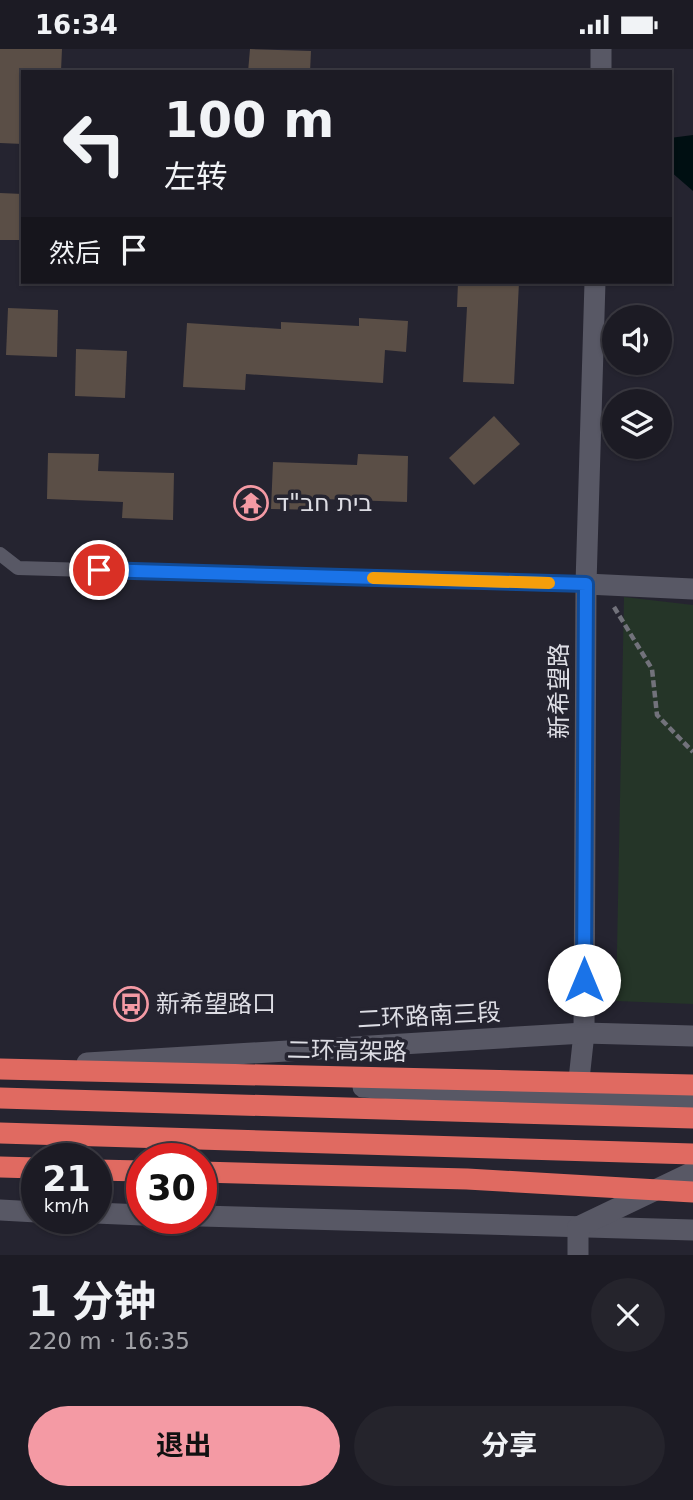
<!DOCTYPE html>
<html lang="zh">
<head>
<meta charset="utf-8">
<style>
  :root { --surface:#1c1b24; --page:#25242c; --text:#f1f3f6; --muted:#a0a1a6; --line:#3a3941; --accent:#f49aa4 }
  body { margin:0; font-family:"DejaVu Sans","Noto Sans SC",Heebo,sans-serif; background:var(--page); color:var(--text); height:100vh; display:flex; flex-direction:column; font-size:26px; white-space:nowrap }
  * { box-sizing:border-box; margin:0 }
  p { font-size:23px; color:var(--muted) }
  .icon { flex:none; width:38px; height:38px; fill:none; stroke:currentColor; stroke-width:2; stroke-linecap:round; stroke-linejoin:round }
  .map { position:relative; height:1206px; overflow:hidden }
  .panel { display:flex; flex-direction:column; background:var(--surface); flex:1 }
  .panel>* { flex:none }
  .banner { position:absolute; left:21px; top:21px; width:651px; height:214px; border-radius:0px; box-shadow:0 2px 5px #0004,0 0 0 2px var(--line); background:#1c1b24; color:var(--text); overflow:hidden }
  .controls { position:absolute; left:602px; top:256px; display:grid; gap:14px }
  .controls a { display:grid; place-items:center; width:70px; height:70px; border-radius:50%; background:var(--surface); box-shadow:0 2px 5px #0004,0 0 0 2px var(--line); font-size:35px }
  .speed { position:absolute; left:21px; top:1094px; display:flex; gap:14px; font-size:35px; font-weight:700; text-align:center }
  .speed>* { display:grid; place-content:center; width:91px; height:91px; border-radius:50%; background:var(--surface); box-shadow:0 2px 5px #0004,0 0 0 2px var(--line); line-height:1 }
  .speed small { font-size:18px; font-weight:400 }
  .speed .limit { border:10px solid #d22; background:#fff; color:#111 }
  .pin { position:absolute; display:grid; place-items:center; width:60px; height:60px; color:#fff; margin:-30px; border:4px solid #fff; border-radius:50%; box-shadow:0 2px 7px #0007 }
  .me { position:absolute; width:77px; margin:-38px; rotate:0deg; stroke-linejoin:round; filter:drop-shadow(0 0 5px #0008) }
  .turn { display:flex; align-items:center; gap:24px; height:147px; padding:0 28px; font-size:32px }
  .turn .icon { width:91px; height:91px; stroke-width:2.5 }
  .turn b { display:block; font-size:49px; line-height:60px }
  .then { display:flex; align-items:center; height:66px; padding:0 28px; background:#0003; gap:14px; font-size:26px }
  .round { display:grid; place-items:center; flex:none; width:74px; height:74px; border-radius:37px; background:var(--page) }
  .overview { display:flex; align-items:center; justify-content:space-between; height:119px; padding:0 28px }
  h1 { font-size:42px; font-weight:700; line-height:52px }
  .button { display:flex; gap:14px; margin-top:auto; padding:14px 28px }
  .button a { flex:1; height:80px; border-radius:42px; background:var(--accent); color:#111; font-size:28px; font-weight:700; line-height:80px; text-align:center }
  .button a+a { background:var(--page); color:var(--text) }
  .status { display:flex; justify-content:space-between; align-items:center; height:49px; padding:0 35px; background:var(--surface); direction:ltr }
  .status svg { height:19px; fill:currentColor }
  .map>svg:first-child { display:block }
  .green { fill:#253528 }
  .water { fill:#000f12 }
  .building { fill:#5a4e46 }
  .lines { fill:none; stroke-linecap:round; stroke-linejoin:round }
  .path { stroke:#72727b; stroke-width:4.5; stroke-dasharray:7 3.5; stroke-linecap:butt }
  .lane { stroke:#585865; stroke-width:14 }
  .street { stroke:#585865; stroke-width:21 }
  .secondary { stroke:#585865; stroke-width:21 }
  .highway { stroke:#e06a61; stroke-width:21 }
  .route-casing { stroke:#114b97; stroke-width:18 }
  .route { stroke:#1a73e8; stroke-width:12 }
  .slow { stroke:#f59e0b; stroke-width:12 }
  .labels { text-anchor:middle; stroke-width:7; stroke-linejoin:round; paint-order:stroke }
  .poi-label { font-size:24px; fill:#dddde4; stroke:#252430; text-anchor:start }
  .street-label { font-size:24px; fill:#dddde4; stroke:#252430 }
</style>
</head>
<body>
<div class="status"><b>16:34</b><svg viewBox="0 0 49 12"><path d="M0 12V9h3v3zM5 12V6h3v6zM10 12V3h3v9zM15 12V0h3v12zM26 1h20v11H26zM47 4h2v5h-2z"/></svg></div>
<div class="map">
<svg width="693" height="1206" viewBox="0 0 693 1206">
  <rect width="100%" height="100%" fill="#252430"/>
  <!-- green -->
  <path class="green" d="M 624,548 L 693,556 L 693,955 L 616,952 Z"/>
  <!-- water -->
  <path class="water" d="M 693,86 L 693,142 L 670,122 L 670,89 Z"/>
  <!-- building -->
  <g class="building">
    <path d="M 0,0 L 62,0 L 61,22 L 23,20 L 23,95 L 0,94 Z"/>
    <path d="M 250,0 L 311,2 L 310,23 L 248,23 Z"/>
    <path d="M 0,144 L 23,145 L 23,191 L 0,191 Z"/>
    <path d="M 458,233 L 519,233 L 514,335 L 463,333 L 467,258 L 457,258 Z"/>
    <path d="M 8,259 L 58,261 L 57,308 L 6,306 Z"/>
    <path d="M 359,269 L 408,272 L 406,303 L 385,301 L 383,334 L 246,325 L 245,341 L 183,338 L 187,274 L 281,280 L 281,273 L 359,277 Z"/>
    <path d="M 76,300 L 127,302 L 125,349 L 75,347 Z"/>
    <path d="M 494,367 L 520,395 L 474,436 L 449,409 Z"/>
    <path d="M 48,404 L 99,405 L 98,422 L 174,424 L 173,471 L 122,469 L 123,453 L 47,450 Z"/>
    <path d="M 358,405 L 408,407 L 407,453 L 322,450 L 322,461 L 271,460 L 273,413 L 357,416 Z"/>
  </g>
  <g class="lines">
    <!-- path -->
    <path class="path" d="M 614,558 L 652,620 L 657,666 L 693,703"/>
    <!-- lane -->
    <path class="lane" d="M 0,505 L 18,519 L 586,535"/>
    <!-- street -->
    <g class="street">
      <path d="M 601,23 L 601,0"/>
      <path d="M 586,535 L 693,540"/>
      <path d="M 577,1049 L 584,984 L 586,535 L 595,233"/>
    </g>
    <!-- secondary -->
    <g class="secondary">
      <path d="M 87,1014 L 584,984 L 693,987"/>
      <path d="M 363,1038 L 577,1052 L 693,1052"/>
      <path d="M 0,1161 L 37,1163"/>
      <path d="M 96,1164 L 142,1166"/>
      <path d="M 201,1167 L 693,1181"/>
      <path d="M 578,1206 L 578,1178 L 693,1123"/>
    </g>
    <!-- highway -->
    <g class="highway">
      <path d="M 0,1020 L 693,1036"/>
      <path d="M 0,1049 L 693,1069"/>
      <path d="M 0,1084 L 693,1105"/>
      <path d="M 0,1118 L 37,1119"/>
      <path d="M 96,1121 L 142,1122"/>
      <path d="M 201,1123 L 467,1130 L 693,1143"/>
    </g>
  </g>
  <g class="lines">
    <!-- route casing -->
    <g class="route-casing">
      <path id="route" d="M 99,521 L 586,535 L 584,931"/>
    </g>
    <!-- route -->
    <use href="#route" class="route"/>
    <!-- slow -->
    <path class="slow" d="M 373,529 L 549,534"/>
  </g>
  <!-- icons -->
  <defs>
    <g id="temple-ring" transform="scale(1.75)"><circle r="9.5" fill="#252430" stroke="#f49aa4" stroke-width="1.5"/><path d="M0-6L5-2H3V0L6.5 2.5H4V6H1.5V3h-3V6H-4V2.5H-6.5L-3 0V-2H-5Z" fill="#f49aa4"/></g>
    <g id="bus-ring" transform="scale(1.75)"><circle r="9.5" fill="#252430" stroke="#f49aa4" stroke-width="1.5"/><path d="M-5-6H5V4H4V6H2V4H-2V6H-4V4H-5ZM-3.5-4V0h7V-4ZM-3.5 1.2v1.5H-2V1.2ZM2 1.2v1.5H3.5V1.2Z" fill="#f49aa4"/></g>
  </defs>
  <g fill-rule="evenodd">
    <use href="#temple-ring" x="251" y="454"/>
    <use href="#bus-ring" x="131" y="955"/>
  </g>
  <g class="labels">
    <!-- poi labels -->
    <g class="poi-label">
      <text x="276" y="462">בית חב"ד</text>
      <text x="156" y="963">新希望路口</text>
    </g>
    <!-- street labels -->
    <g class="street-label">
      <text transform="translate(559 642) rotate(-90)" y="8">新希望路</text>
      <text transform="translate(429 967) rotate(-3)" y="8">二环路南三段</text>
      <text transform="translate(347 1002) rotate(1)" y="8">二环高架路</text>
    </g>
  </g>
</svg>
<div class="controls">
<a><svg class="icon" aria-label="sound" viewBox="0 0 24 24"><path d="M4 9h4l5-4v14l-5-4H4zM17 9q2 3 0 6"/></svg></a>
<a><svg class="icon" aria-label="layers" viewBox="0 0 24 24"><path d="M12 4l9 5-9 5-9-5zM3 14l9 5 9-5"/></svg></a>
</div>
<div class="speed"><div>21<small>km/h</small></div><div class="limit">30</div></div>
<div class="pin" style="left:99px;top:521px;background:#d93025"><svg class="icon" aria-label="arrive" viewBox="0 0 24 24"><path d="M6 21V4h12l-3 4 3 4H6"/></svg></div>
<svg class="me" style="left:584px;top:931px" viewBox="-20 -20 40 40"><circle r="19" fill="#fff"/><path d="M0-13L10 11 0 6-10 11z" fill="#1a73e8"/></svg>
<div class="banner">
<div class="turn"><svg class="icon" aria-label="left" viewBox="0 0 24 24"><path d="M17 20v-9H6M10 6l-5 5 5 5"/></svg><div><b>100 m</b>左转</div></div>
<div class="then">然后<svg class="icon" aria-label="arrive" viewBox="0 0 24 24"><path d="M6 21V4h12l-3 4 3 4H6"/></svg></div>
</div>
</div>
<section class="panel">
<div class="overview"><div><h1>1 分钟</h1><p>220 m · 16:35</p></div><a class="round"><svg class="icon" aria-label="close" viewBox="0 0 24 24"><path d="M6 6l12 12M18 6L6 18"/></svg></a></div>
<div class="button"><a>退出</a><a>分享</a></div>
</section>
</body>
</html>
